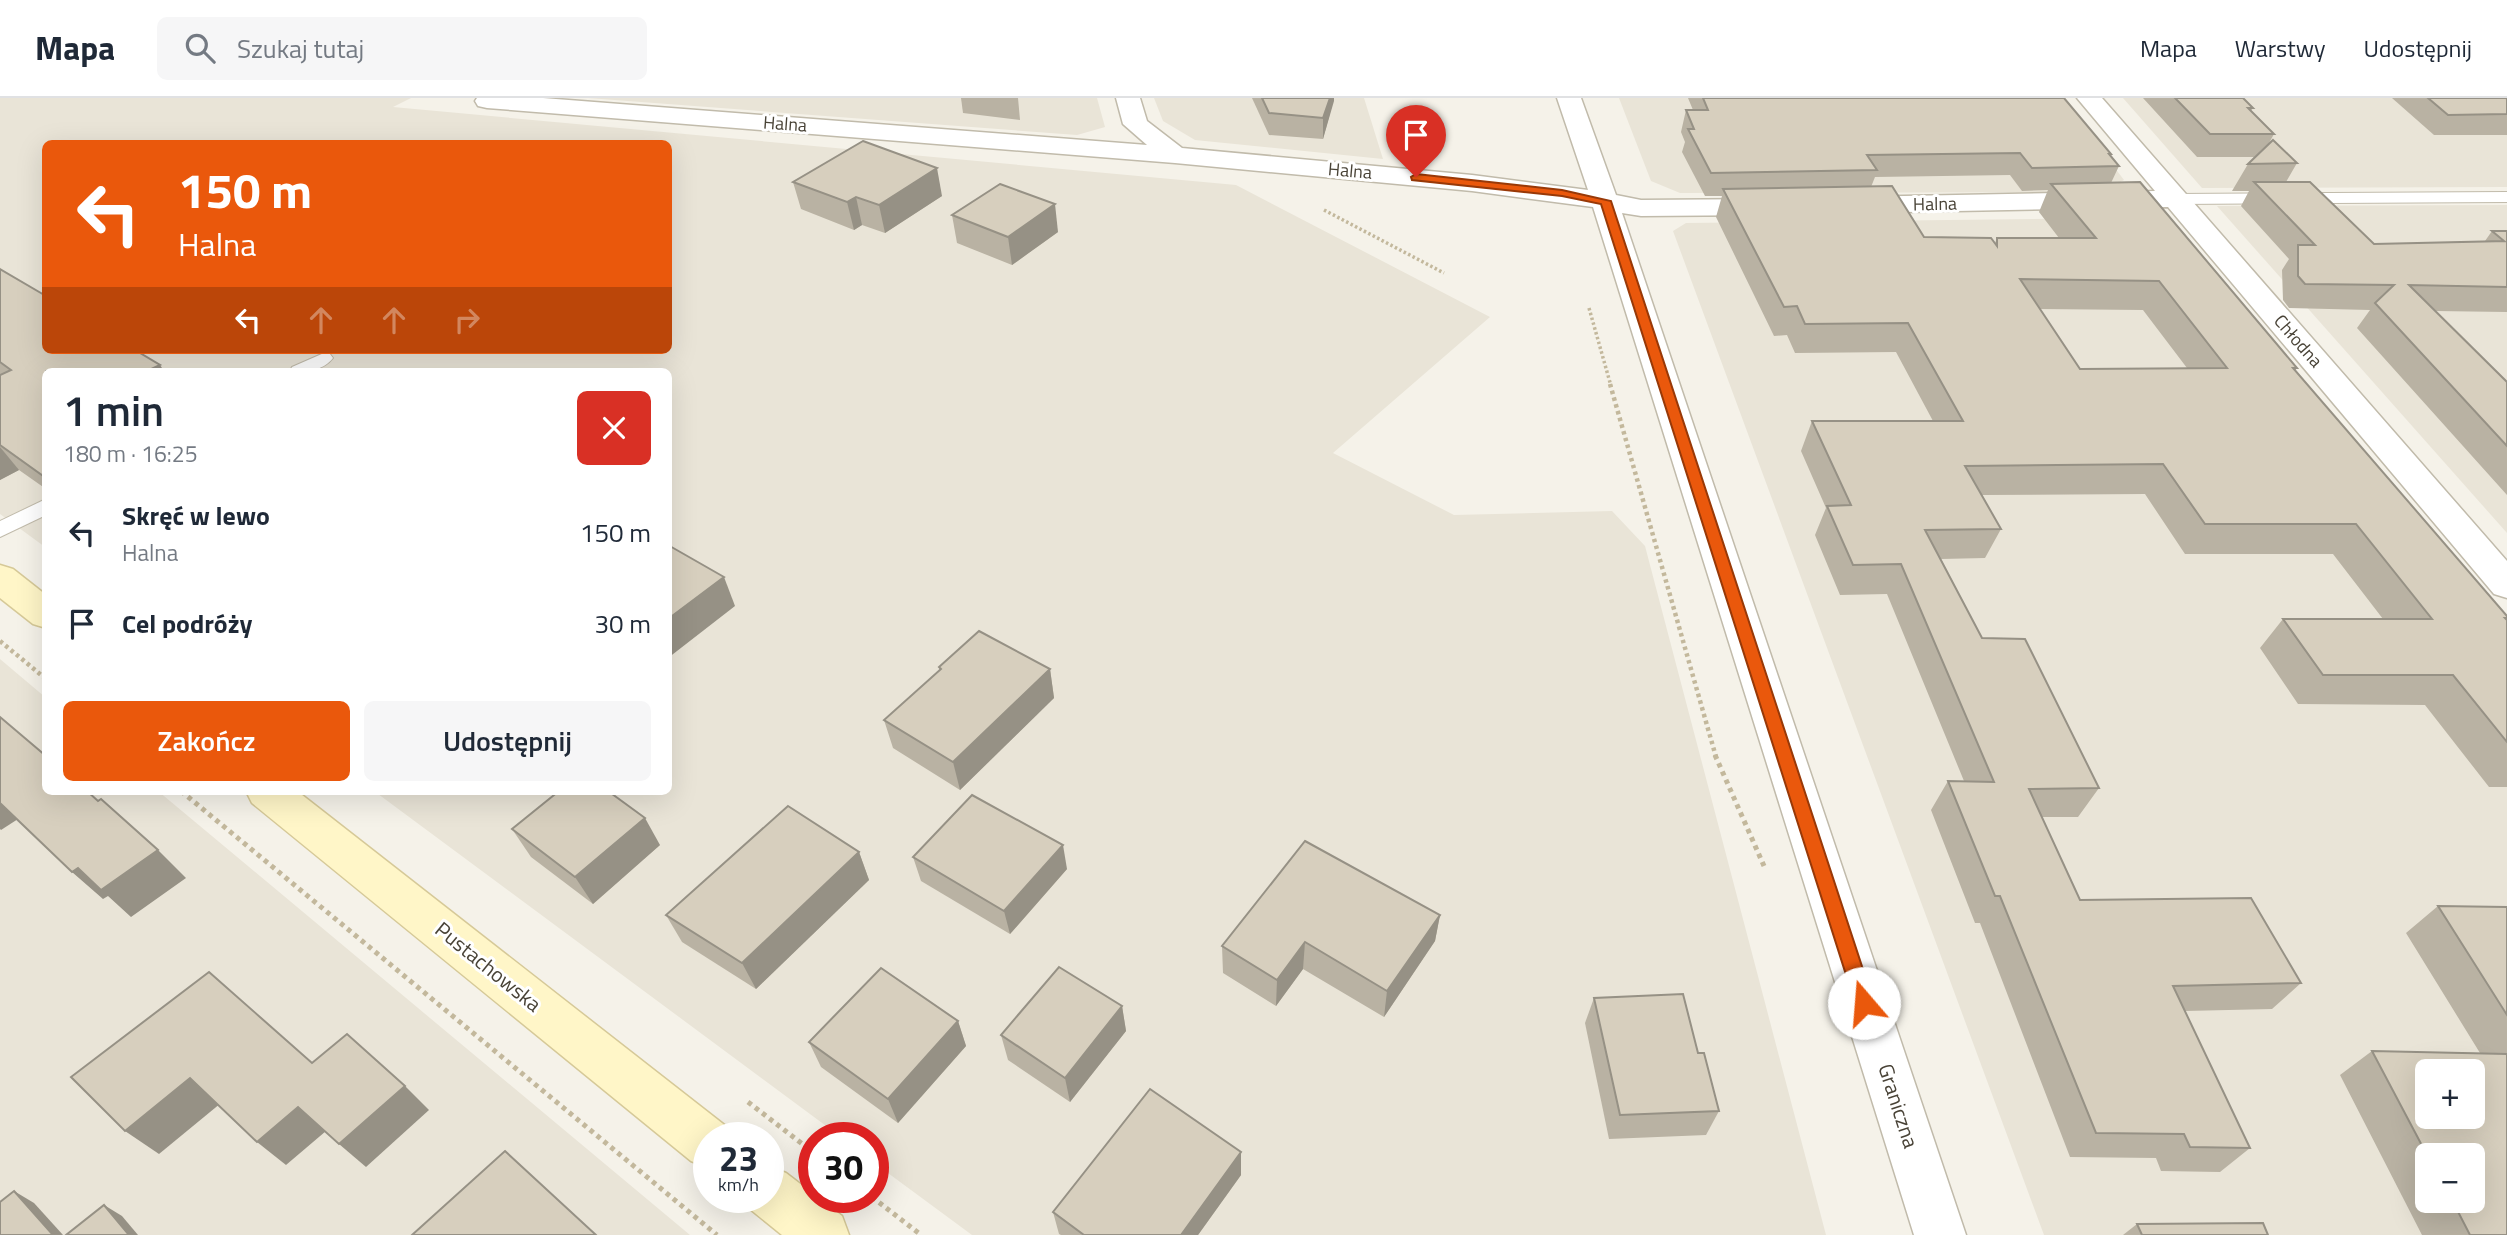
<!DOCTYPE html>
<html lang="pl">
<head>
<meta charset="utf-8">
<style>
  :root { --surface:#fff; --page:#f6f6f7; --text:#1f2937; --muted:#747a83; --line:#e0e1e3; --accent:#ea580c }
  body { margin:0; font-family:"Titillium Web",sans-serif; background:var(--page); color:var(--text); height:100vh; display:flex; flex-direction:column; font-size:26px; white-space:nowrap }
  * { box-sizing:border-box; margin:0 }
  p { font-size:23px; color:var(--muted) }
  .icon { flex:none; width:38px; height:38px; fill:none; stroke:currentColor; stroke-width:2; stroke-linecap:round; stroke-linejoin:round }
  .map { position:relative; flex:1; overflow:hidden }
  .drawer { position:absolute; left:42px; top:270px; width:630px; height:427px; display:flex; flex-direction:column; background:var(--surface); border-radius:10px; box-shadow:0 7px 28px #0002 }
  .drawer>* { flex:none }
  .hud { position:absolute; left:42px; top:42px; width:630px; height:214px; border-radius:10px; box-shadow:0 7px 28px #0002; background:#ea580c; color:#fff; overflow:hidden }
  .controls { position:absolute; left:2415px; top:961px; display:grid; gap:14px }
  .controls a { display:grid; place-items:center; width:70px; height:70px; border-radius:10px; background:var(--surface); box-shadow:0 7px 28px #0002; font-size:35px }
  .speed { position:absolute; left:693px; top:1024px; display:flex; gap:14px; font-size:35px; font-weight:700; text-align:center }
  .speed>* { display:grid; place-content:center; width:91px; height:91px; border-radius:50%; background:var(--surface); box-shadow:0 7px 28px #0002; line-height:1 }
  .speed small { font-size:18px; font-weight:400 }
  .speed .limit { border:10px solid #d22; background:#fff; color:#111 }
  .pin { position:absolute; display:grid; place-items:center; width:60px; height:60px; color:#fff; margin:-72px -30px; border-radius:50% 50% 50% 0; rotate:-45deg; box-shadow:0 0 7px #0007 }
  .pin .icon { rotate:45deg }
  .me { position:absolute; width:77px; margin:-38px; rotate:342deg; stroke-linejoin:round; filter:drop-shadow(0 0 5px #0008) }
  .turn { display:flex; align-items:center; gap:24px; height:147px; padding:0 21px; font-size:32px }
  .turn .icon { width:91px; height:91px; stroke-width:2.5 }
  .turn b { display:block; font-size:49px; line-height:60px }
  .lanes { display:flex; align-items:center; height:66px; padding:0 21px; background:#0003; justify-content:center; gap:35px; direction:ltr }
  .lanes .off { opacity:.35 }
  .round { display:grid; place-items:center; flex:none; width:74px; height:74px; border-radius:10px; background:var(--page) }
  .head { display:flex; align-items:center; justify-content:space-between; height:119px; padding:0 21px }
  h1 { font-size:42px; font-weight:600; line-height:52px }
  .cta { display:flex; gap:14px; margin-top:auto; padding:14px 21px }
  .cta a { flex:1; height:80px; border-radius:10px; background:var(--accent); color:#fff; font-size:28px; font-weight:600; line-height:80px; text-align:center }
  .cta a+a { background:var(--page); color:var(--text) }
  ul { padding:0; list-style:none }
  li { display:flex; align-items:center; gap:21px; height:91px; padding:0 21px }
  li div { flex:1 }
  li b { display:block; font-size:26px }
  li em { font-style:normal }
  header { display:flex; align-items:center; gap:42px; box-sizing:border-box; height:98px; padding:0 35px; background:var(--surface); border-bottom:2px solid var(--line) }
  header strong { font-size:33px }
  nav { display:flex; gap:38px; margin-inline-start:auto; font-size:24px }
  .search { width:490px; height:63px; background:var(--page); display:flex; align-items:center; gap:18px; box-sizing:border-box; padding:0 24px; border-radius:10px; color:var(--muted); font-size:26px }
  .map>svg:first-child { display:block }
  .residential { fill:#e9e4d7; fill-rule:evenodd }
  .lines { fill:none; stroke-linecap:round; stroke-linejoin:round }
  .lane-casing { stroke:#c1bbab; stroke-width:2 }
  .street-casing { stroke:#c1bbab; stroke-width:3 }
  .secondary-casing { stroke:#d6c998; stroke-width:3 }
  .path-far2 { stroke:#c3b89c; stroke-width:3.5; stroke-dasharray:2.5 2.5; stroke-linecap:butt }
  .path-far1 { stroke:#c3b89c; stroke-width:4.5; stroke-dasharray:3.5 3.5; stroke-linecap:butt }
  .path { stroke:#c3b89c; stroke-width:5; stroke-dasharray:4.5 4.5; stroke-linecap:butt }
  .lane { fill:#fff; fill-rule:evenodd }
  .street { fill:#fff; fill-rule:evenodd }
  .secondary { fill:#fff6c8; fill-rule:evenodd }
  .wall { fill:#b9b2a3; fill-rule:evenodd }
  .shaded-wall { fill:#969185 }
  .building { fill:#d7cfbe; stroke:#969185; stroke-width:2; fill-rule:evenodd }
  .route { fill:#ea580c; stroke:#983908; stroke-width:2 }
  .labels { text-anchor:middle; stroke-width:6; stroke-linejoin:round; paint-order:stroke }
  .far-street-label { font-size:18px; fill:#494337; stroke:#fff }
  .street-label { font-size:21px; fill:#494337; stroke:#fff }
</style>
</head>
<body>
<header>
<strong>Mapa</strong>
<div class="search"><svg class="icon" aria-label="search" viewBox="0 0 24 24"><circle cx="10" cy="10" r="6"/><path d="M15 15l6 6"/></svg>Szukaj tutaj</div>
<nav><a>Mapa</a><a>Warstwy</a><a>Udostępnij</a></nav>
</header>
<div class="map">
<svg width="2507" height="1137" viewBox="0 0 2507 1137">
  <rect width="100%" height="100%" fill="#f5f2e9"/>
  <!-- residential -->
  <g class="residential">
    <path d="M 0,0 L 411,0 L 393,9 L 1236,87 L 1490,219 L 1333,355 L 1454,417 L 1612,413 L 1645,448 L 1826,1137 L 972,1137 L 873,1064 L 873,1040 L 841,1039 L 374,693 L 668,693 L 668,273 L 46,273 L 45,449 L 0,416 ZM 46,46 L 668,46 L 668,252 L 46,252 Z"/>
    <path d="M 588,0 L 1097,0 L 1105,29 L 1077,37 Z"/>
    <path d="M 1154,0 L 1364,0 L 1383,61 L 1195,42 L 1163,23 Z"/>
    <path d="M 1619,0 L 2062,0 L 2124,82 L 2102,94 L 1680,95 L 1651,83 Z"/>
    <path d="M 2123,0 L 2491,0 L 2507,13 L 2507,89 L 2202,90 Z"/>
    <path d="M 2507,107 L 2507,435 L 2217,108 Z"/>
    <path d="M 2129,120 L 2507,537 L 2507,1137 L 2044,1137 L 1673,133 L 1686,125 ZM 2427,973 L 2473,973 L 2473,1018 L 2427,1018 ZM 2427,1057 L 2473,1057 L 2473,1102 L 2427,1102 Z"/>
    <path d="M 0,561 L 45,599 L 46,693 L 158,693 L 690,1137 L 0,1137 Z"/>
  </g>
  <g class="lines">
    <!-- lane casing -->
    <g class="lane-casing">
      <g id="lane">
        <path d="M 2507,94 L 2507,104 L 2177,106 L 2169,101 L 2177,96 Z"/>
        <path d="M 324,255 L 330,256 L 333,260 C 322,274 306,273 290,273 L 292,269 Z"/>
        <path d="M 46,401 L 46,417 L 0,439 L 0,423 Z"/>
      </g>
    </g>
    <!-- street casing -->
    <g class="street-casing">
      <g id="street">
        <path d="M 477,0 L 543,0 L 1147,47 L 1123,26 L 1116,0 L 1140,0 L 1147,23 L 1182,50 L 1472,77 L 1588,92 L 1557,0 L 1581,0 L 1616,97 L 1641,102 L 1770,101 L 1780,103 L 1784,109 L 1780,115 L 1770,117 L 1641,118 L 1622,115 L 1966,1137 L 1914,1137 L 1593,109 L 1472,93 L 1175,65 L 487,10 L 478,8 L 475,3 Z"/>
        <path d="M 2077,0 L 2102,0 L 2507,463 L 2507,500 L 2494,496 L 2168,109 L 1852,115 L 1842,113 L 1838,107 L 1842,101 L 1852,99 L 2155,93 Z"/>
      </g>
    </g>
    <!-- secondary casing -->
    <g class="secondary-casing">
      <g id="secondary">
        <path d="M 0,467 L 13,471 L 46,497 L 46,530 L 33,526 L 0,500 Z"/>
        <path d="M 246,693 L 297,693 L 727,1029 L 731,1040 L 709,1040 L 709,1070 L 691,1063 L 252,705 Z"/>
        <path d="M 768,1068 L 786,1075 L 842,1118 L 849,1137 L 782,1137 L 750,1111 L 745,1099 L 768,1099 Z"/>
      </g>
    </g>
    <!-- path-far2 -->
    <g class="path-far2">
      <path d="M 1324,112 L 1444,175"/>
      <path d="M 1589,210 L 1611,288"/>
    </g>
    <!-- path-far1 -->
    <g class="path-far1">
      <path d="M 1610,286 L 1716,659"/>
      <path d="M 0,543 L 46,581"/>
    </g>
    <!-- path -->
    <g class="path">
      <path d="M 1715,657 L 1764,768"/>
      <path d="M 181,693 L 717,1137"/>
      <path d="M 748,1004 L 805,1048"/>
      <path d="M 872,1099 L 921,1137"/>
    </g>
    <!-- lane -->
    <use href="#lane" class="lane"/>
    <!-- street -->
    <use href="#street" class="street"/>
    <!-- secondary -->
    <use href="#secondary" class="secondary"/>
  </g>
  <!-- wall -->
  <g class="wall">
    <path d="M 961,0 L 1018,0 L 1020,22 L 963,15 Z"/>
    <path d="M 1252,0 L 1334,0 L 1323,41 L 1269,37 Z"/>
    <path d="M 1688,0 L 2064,0 L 2111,56 L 2111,58 L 2119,68 L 2111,85 L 2297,270 L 2295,273 L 2507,518 L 2507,689 L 2489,689 L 2425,607 L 2298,606 L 2260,550 L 2283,521 L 2383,521 L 2333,456 L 2185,456 L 2145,396 L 1982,397 L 2001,431 L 1985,460 L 1941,461 L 1982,540 L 2099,690 L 2078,719 L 2042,719 L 2080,802 L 2301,885 L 2272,911 L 2185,913 L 2250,1050 L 2220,1074 L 2161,1073 L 2156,1060 L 2070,1059 L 1980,825 L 1975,825 L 1931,712 L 1948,683 L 1964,683 L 1887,496 L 1840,497 L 1815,437 L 1826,410 L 1801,353 L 1812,323 L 1933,323 L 1896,254 L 1795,255 L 1787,237 L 1774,238 L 1716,119 L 1722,98 L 1705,98 L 1682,54 L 1685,44 L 1681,34 L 1686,12 L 1693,12 ZM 2010,77 L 2022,93 L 2048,92 L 2039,114 L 2059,140 L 1997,140 L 1995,145 L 1924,139 L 1871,89 L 1875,79 ZM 2039,211 L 2143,212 L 2187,270 L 2080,271 Z"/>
    <path d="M 2143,0 L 2243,0 L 2253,10 L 2251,13 L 2274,36 L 2269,45 L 2297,65 L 2286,84 L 2374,146 L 2485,143 L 2492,133 L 2507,133 L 2507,214 L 2435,213 L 2507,284 L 2507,397 L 2357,230 L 2370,212 L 2289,210 L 2283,202 L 2282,172 L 2289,161 L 2241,108 L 2249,93 L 2232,93 L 2248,66 L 2254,59 L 2197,59 Z"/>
    <path d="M 2392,0 L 2506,0 L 2507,1 L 2507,37 L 2434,37 Z"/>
    <path d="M 793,84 L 942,98 L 885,135 L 862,127 L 854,132 L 801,111 Z"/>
    <path d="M 952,117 L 1058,134 L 1012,167 L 957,145 Z"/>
    <path d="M 0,171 L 46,273 L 46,391 L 19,372 L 0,382 Z"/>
    <path d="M 939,569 L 1050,571 L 1054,600 L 960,692 L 893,650 L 884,622 L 940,572 Z"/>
    <path d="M 512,731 L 660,747 L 593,806 L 531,759 Z"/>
    <path d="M 859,754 L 869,782 L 756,891 L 682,844 L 666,817 Z"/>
    <path d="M 913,759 L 1067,771 L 1010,836 L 921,783 Z"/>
    <path d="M 2438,808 L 2507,809 L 2507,1137 L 2422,1137 L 2340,977 L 2372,953 L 2480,955 L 2406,835 ZM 2427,1057 L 2473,1102 L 2427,1102 Z"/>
    <path d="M 1440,817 L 1435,843 L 1384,919 L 1303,871 L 1276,908 L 1223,875 L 1222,848 Z"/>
    <path d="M 1594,900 L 1698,955 L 1719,1013 L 1706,1037 L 1609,1041 L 1585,925 Z"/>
    <path d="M 1122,908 L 1126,933 L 1070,1004 L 1008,962 L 1001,937 Z"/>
    <path d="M 958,923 L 966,948 L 898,1025 L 821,969 L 809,944 Z"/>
    <path d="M 1241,1054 L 1241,1077 L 1198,1137 L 1061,1137 L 1059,1136 L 1053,1114 Z"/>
    <path d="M 2137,1126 L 2268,1137 L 2123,1137 Z"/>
  </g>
  <!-- shaded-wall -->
  <g class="shaded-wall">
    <path d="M 1330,0 L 1334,0 L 1334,3 L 1323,41 L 1323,20 Z"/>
    <path d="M 937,70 L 942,98 L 885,135 L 879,107 Z"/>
    <path d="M 856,99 L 862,127 L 854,132 L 847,104 Z"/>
    <path d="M 1055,106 L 1058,134 L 1012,167 L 1008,139 Z"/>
    <path d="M 160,267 L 164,273 L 147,273 Z"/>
    <path d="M 0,349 L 19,372 L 0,382 Z"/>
    <path d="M 724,479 L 735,508 L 668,560 L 668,521 Z"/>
    <path d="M 1050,571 L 1054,600 L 960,692 L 953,664 Z"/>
    <path d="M 0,705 L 18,721 L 1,732 L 0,731 Z"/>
    <path d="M 645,720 L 660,747 L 593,806 L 575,779 Z"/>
    <path d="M 1063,747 L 1067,771 L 1010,836 L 1004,813 Z"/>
    <path d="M 158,752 L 186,780 L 131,819 L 108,798 L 103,801 L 72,774 L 78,770 Z"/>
    <path d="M 859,754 L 869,782 L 756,891 L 742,865 Z"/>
    <path d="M 1440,817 L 1435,843 L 1384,919 L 1387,893 Z"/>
    <path d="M 1305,844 L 1303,871 L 1276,908 L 1277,882 Z"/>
    <path d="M 1122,908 L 1126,933 L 1070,1004 L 1065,980 Z"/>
    <path d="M 958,923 L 966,948 L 898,1025 L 888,1001 Z"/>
    <path d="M 190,980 L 221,1005 L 159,1056 L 125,1033 Z"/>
    <path d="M 405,988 L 429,1012 L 366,1069 L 339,1046 Z"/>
    <path d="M 298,1009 L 326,1033 L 286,1067 L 257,1044 Z"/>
    <path d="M 1241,1054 L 1241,1077 L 1198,1137 L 1181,1137 Z"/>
    <path d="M 14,1093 L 34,1105 L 63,1137 L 53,1137 Z"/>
    <path d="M 104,1107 L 122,1118 L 138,1137 L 129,1137 Z"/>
  </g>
  <!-- building -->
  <g class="building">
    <path d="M 1262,0 L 1330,0 L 1323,20 L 1269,15 Z"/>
    <path d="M 1703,0 L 2064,0 L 2111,56 L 2109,56 L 2119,68 L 2032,70 L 2020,55 L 1867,57 L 1877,72 L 1711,75 L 1688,31 L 1694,31 L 1686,12 L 1708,12 Z"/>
    <path d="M 2175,0 L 2243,0 L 2253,10 L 2248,10 L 2274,36 L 2210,36 Z"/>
    <path d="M 2428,0 L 2506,0 L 2507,1 L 2507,16 L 2448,17 Z"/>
    <path d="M 2273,42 L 2297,65 L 2248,66 Z"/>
    <path d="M 863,43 L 937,70 L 879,107 L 856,99 L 847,104 L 793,84 Z"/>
    <path d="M 2140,84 L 2297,270 L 2293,270 L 2507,518 L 2507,520 L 2505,520 L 2507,522 L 2507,644 L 2453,577 L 2323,577 L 2283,521 L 2432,521 L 2356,426 L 2205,426 L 2163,366 L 1965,368 L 2001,431 L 1925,432 L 1982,540 L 2025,541 L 2099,690 L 2029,691 L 2080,802 L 2251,800 L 2301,885 L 2173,888 L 2250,1050 L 2190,1049 L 2184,1036 L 2096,1035 L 2000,798 L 1995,798 L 1948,683 L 1994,684 L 1901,466 L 1853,467 L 1827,408 L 1851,407 L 1812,323 L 1963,323 L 1908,225 L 1805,226 L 1797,208 L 1784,209 L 1723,91 L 1892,88 L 1924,139 L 1991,140 L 1997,148 L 1997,140 L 2096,140 L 2051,86 ZM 2020,181 L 2159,183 L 2227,270 L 2080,271 Z"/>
    <path d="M 2254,84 L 2310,84 L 2374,146 L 2504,143 L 2492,133 L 2507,133 L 2507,189 L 2409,187 L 2507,284 L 2507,348 L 2375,205 L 2394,187 L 2305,186 L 2298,178 L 2298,147 L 2315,147 Z"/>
    <path d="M 1000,86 L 1055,106 L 1008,139 L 952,117 Z"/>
    <path d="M 0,171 L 46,198 L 46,252 L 135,252 L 160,267 L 147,273 L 46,273 L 46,380 L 0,347 L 0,277 L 11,272 L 0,264 Z"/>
    <path d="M 668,447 L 724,479 L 668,521 Z"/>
    <path d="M 979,533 L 1050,571 L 953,664 L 884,622 L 941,571 L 939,569 Z"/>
    <path d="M 0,619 L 46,658 L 46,693 L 87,693 L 98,703 L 101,701 L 158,752 L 101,792 L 78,770 L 72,774 L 0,705 Z"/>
    <path d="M 559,693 L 608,693 L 645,720 L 575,779 L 512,731 Z"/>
    <path d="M 972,697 L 1063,747 L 1004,813 L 913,759 Z"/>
    <path d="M 788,708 L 859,754 L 742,865 L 666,817 Z"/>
    <path d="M 1305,743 L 1440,817 L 1387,893 L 1305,844 L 1277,882 L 1222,848 Z"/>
    <path d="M 2438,808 L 2507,809 L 2507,917 Z"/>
    <path d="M 1059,869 L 1122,908 L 1065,980 L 1001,937 Z"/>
    <path d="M 881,870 L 958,923 L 888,1001 L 809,944 Z"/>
    <path d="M 209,874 L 312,965 L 347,936 L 405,988 L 339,1046 L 298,1009 L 257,1044 L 190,980 L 125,1033 L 71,979 Z"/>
    <path d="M 1683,896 L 1698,955 L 1704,955 L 1719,1013 L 1620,1017 L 1594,900 Z"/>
    <path d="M 2372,953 L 2507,956 L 2507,1137 L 2470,1137 L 2452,1102 L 2473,1102 L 2473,1057 L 2427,1057 ZM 2427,973 L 2473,973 L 2473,1018 L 2427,1018 Z"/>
    <path d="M 1150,991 L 1241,1054 L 1181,1137 L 1084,1137 L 1053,1114 Z"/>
    <path d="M 505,1053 L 596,1137 L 412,1137 Z"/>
    <path d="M 14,1093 L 53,1137 L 0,1137 L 0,1104 Z"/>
    <path d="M 104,1107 L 129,1137 L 66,1137 Z"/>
    <path d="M 2263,1125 L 2268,1137 L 2142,1137 L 2137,1126 Z"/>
  </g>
  <!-- route -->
  <path class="route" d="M 1416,76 L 1562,92 L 1611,103 L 1874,905 L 1871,911 L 1864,913 L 1858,911 L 1855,905 L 1601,106 L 1562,98 L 1412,82 L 1411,79 Z"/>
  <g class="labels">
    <!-- far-street labels -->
    <g class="far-street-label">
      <text transform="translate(785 26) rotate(4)" y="6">Halna</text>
      <text transform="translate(1350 73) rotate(5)" y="6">Halna</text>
      <text transform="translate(1935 106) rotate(-1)" y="6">Halna</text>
      <text transform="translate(2298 243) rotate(49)" y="6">Chłodna</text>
    </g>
    <!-- street labels -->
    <g class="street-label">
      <text transform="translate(488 869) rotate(39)" y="7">Pustachowska</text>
      <text transform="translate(1898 1008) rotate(72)" y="7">Graniczna</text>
    </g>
  </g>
</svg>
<div class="controls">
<a>+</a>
<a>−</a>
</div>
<div class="speed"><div>23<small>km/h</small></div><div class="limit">30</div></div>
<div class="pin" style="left:1416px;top:79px;background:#d93025"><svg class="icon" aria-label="arrive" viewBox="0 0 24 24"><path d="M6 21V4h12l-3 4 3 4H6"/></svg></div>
<svg class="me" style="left:1864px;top:905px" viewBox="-20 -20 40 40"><circle r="19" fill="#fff"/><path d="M0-13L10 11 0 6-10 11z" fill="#ea580c"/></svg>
<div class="hud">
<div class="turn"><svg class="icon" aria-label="left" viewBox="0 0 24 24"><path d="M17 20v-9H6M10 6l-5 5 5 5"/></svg><div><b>150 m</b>Halna</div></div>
<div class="lanes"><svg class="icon" aria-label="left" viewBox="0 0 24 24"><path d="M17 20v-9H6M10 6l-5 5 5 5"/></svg><svg class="icon off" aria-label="ahead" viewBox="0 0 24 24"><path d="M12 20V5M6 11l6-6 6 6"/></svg><svg class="icon off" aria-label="ahead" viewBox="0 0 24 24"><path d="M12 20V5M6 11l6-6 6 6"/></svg><svg class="icon off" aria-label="right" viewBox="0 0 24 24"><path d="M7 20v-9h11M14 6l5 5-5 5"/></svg></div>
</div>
<section class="drawer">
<div class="head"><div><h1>1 min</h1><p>180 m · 16:25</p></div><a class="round" style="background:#d93025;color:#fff"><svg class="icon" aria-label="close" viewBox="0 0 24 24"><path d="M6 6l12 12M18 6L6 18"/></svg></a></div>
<ul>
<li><svg class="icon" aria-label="left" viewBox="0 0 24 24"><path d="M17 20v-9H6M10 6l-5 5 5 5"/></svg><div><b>Skręć w lewo</b><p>Halna</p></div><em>150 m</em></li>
<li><svg class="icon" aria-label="arrive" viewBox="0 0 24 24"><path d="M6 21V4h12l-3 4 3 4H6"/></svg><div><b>Cel podróży</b></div><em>30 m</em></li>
</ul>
<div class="cta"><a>Zakończ</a><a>Udostępnij</a></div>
</section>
</div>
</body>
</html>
